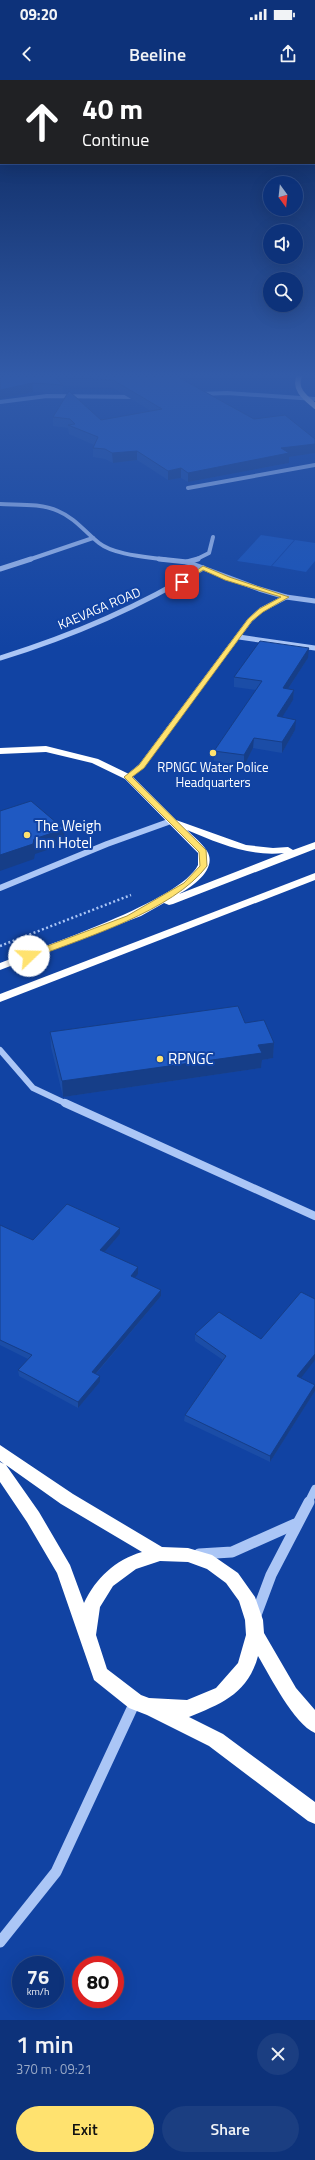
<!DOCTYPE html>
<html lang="en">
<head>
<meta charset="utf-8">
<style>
  :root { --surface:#0d327a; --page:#1b3e81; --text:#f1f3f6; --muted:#9aaac7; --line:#2d4d8b; --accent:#ffe26f }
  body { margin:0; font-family:"Titillium Web",sans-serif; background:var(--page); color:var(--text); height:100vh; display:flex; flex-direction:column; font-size:15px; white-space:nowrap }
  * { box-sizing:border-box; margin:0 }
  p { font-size:13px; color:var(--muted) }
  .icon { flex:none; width:22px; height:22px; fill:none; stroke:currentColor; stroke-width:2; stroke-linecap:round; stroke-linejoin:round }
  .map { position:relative; height:1940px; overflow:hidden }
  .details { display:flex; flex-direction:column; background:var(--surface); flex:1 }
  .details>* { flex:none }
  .guide { position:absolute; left:0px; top:0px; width:315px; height:84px; box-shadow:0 4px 16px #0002,0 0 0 1px var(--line); background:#202124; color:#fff; overflow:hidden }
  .needle { width:26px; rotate:165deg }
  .buttons { position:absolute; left:263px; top:96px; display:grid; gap:8px }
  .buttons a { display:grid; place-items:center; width:40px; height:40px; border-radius:50%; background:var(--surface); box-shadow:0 4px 16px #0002,0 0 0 1px var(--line); font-size:20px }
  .speed { position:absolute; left:12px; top:1876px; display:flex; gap:8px; font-size:20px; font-weight:700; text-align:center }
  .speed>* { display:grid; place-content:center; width:52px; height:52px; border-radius:50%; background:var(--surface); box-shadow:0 4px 16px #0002,0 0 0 1px var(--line); line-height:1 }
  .speed small { font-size:10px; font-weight:400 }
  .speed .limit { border:6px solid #d22; background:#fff; color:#111 }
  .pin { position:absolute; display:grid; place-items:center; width:34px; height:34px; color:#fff; margin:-17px; border-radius:8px; box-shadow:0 2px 6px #0006 }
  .me { position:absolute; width:44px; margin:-22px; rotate:69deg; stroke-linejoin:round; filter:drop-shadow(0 0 3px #0008) }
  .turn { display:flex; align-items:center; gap:14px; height:84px; padding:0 16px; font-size:18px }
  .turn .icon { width:52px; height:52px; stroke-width:2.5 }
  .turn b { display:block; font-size:28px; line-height:34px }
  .round { display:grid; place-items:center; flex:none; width:42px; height:42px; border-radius:21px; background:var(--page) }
  .headline { display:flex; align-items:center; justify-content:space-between; height:68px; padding:0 16px }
  h1 { font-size:24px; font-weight:600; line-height:30px }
  .button { display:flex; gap:8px; margin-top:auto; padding:8px 16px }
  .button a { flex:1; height:46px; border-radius:24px; background:var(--accent); color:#111; font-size:16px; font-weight:600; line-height:46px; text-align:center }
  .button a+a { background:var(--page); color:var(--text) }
  .status { display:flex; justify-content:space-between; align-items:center; height:28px; padding:0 20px; background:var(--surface); direction:ltr }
  .status svg { height:11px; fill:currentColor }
  header { display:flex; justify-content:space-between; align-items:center; height:52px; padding:0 16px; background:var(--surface); font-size:18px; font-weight:600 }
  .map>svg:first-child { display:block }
  .green { fill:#1854bd }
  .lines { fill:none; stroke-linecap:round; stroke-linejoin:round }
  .stream { stroke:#9dbff9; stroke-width:4 }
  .path { stroke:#abc6f6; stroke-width:2.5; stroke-dasharray:2 2.5; stroke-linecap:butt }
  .minor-far4 { stroke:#abc6f6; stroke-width:4 }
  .minor-far3 { stroke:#abc6f6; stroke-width:5 }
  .minor-far2 { stroke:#abc6f6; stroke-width:6 }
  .minor-far1 { stroke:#abc6f6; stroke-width:8 }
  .minor { stroke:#abc6f6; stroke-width:11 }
  .major { stroke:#f9fbff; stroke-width:5.5 }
  .highway { fill:#fff; fill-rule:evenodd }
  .wall { fill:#1b4da7 }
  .shaded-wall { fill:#163e88 }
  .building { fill:#1f59c2; stroke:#163e88 }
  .route { fill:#ffe26f; stroke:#a69348 }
  .poi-dot { fill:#ffe26f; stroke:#1143a3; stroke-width:1.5 }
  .labels { text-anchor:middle; stroke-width:4; stroke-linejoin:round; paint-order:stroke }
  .far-street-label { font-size:13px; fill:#fff; stroke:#1143a3 }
  .far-poi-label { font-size:13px; fill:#fff; stroke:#1143a3 }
  .poi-label { font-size:15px; fill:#fff; stroke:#1143a3; text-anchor:start }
</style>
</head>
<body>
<div class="status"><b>09:20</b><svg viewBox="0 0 49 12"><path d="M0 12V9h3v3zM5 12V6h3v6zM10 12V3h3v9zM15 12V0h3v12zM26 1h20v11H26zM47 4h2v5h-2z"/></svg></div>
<header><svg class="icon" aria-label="back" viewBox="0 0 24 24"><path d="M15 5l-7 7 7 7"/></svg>Beeline<svg class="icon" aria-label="share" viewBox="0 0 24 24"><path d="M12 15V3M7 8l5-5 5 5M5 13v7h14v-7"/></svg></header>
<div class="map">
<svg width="315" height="1940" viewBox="0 0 315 1940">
  <rect width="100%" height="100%" fill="#1143a3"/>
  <!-- green -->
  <g class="green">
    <path d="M 261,455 L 294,460 L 271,486 L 237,481 Z"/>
    <path d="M 295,460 L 315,463 L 315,481 L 306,492 L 272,486 Z"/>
  </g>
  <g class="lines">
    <!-- stream -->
    <g class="stream">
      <path d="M 200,314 L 227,313 L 315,319"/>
      <path d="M 0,322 L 47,316 L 135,317"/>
    </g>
    <!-- path -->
    <path class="path" d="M 0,866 L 131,815"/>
    <!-- minor-far4 -->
    <g class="minor-far4">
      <path d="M 188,408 L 315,385"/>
      <path d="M 0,424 C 18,425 41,423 58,431 C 75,438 85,452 99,463 C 114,475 148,477 167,480"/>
      <path d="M 28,480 L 93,458"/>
      <path d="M 195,480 L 209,473 L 213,457"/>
    </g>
    <!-- minor-far3 -->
    <g class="minor-far3">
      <path d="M 159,479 L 187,482 L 259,509 L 286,517 L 315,521"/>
      <path d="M 187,482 L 198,479"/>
      <path d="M 0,489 L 31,479"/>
      <path d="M 239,557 L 315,568"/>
      <path d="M 0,578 C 72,556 139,527 203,488"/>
      <path d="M 128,697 L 141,686 L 250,540 L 261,530 L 286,517"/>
    </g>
    <!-- minor-far2 -->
    <g class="minor-far2">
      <path d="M 0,808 L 107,764 L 171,741"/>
      <path d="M 0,970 L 33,1008 L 67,1024"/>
    </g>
    <!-- minor-far1 -->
    <g class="minor-far1">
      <path d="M 65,1023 L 315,1136"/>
      <path d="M 308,1423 L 315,1409"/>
    </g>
    <!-- minor -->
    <g class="minor">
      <path d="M 199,1474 L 232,1472 L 295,1444"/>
      <path d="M 256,1535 L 271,1495 L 309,1422"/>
      <path d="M 0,1862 L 56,1792 L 135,1622"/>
    </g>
    <!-- major -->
    <path class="major" d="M 299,297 C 294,310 306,318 315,326"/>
    <!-- highway -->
    <g class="highway">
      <path d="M 46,666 L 98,679 L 131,695 L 176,740 L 246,765 L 273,768 L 288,767 L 293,770 L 315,762 L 315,769 L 173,824 L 169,825 L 164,823 L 141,836 L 0,890 L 0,883 C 41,867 181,821 198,785 L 198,773 L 125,699 L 92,683 L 46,672 L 0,674 L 0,668 ZM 187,750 C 218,763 250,777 284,773 L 179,814 C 192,807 218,789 207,771 C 202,763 193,756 187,750 Z"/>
      <path d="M 315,793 L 315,800 L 0,922 L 0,914 Z"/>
      <path d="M 0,1365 L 73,1414 L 162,1467 L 188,1468 L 212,1475 L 238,1493 L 255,1517 L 263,1540 L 264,1553 L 296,1608 L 315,1630 L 315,1653 C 294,1644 270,1596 258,1576 C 248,1614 221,1624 189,1637 L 223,1654 L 315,1722 L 315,1744 L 308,1741 L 209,1666 L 147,1635 L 129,1628 L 94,1600 L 57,1493 L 27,1442 L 0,1402 L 0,1382 L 4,1384 L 0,1381 ZM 6,1385 L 61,1424 L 142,1472 C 115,1480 96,1498 84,1523 L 70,1485 L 39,1432 ZM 160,1481 L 188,1482 L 207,1489 L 226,1503 L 239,1521 L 245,1540 L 246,1555 L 238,1583 L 216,1608 L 187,1620 L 149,1618 L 141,1615 L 107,1589 L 96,1555 L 100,1527 L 113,1506 L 136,1489 Z"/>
    </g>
  </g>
  <!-- wall -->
  <g class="wall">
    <path d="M 0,297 L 178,297 L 254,339 L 315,359 L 315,373 L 289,377 L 289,383 L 188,402 L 181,398 L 168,400 L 137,380 L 113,383 L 105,379 L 93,377 L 93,368 L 94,365 L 69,354 L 68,348 L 53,346 L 53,337 L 101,340 L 151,331 L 113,308 L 63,306 L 63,314 L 33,312 L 0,319 Z"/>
    <path d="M 308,578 L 288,609 L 294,610 L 293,620 L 282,637 L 295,650 L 282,673 L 253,668 L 244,686 L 214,681 L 214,671 L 256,610 L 234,607 L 234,597 Z"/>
    <path d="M 245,943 L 274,963 L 273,978 L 262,980 L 261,988 L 63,1017 L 51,967 L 50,952 Z"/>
    <path d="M 0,1145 L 33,1160 L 120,1154 L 104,1172 L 138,1187 L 138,1194 L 134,1197 L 161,1216 L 96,1294 L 100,1302 L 78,1328 L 19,1296 L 18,1290 L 28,1279 L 0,1265 Z"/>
    <path d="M 315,1219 L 315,1280 L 300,1298 L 315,1311 L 270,1382 L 184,1341 L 185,1335 L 223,1280 L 195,1261 L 195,1254 L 261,1259 Z"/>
  </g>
  <!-- shaded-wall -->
  <g class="shaded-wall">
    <path d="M 32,303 L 33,312 L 0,319 L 0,310 Z"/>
    <path d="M 315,364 L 315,373 L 289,377 L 289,383 L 188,402 L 188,393 L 281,368 Z"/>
    <path d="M 137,371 L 137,380 L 113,383 L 112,373 Z"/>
    <path d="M 181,388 L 181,398 L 168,400 L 168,391 Z"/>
    <path d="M 309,568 L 308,578 L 282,618 L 283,608 Z"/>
    <path d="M 294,610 L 293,620 L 276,647 L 277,636 Z"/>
    <path d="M 296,640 L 295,650 L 282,673 L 282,662 Z"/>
    <path d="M 254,658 L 253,668 L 244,686 L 244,675 Z"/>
    <path d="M 64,749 L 65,764 L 35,774 L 34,779 L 0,791 L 0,775 L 34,759 Z"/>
    <path d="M 274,963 L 273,978 L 262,980 L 261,988 L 63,1017 L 62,1001 L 258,965 Z"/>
    <path d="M 120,1148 L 120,1154 L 101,1176 L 100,1170 Z"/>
    <path d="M 138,1187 L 138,1194 L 131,1202 L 131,1196 Z"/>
    <path d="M 161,1210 L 161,1216 L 92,1298 L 92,1292 Z"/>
    <path d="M 315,1274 L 315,1280 L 297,1303 L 297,1296 Z"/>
    <path d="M 100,1296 L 100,1302 L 78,1328 L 78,1322 Z"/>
    <path d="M 315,1305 L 315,1311 L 270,1382 L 270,1376 Z"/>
  </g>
  <!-- building -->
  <g class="building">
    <path d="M 0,297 L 54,297 L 63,305 L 32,303 L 0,310 Z"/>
    <path d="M 54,297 L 178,297 L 254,339 L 285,335 L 315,359 L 315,364 L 281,368 L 289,373 L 188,393 L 181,388 L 168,391 L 137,371 L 112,373 L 105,369 L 93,368 L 98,357 L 68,345 L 75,344 L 70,339 L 53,337 L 69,311 L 101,340 L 162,329 L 113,300 Z"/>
    <path d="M 260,561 L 309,568 L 283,608 L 294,610 L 277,636 L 296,640 L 282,662 L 254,658 L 244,675 L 214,671 L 262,601 L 234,597 Z"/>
    <path d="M 31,721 L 64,749 L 34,759 L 33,764 L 0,775 L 0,731 Z"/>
    <path d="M 238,926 L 245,943 L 264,940 L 274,963 L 258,965 L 262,973 L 62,1001 L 50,952 Z"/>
    <path d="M 67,1124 L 120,1148 L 100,1170 L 138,1187 L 131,1196 L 161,1210 L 92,1292 L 100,1296 L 78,1322 L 18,1290 L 32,1275 L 0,1260 L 0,1145 L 33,1160 Z"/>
    <path d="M 301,1212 L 315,1219 L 315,1274 L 297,1296 L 315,1305 L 270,1376 L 185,1335 L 226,1276 L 195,1254 L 219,1232 L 261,1259 Z"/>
  </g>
  <!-- sky -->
  <linearGradient id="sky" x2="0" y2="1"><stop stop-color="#09255a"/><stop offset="0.52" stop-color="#325ba9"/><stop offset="1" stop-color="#325ba9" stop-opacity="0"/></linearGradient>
  <rect width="315" height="568" fill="url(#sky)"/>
  <!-- route -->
  <path class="route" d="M 203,486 L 229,497 L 289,517 L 263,532 L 252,541 L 144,688 L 132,697 L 206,770 L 207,786 C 173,831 84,858 32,878 L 26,878 L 26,874 L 127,836 L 184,803 L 200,786 L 199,772 L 124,697 L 139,685 L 248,539 L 259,529 L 281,517 L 225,500 L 203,490 L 185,503 L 180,502 Z"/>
  <!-- markers -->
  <g class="poi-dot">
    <circle cx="213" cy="673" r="4"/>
    <circle cx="27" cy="755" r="4"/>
    <circle cx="160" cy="979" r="4"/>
  </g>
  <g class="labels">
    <!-- far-street labels -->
    <g class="far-street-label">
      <text transform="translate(99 528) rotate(-23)" y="5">KAEVAGA ROAD</text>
    </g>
    <!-- far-poi labels -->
    <g class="far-poi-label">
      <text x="213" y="692">RPNGC Water Police<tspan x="213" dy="15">Headquarters</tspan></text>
    </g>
    <!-- poi labels -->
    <g class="poi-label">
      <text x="35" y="751">The Weigh<tspan x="35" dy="17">Inn Hotel</tspan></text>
      <text x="168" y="984">RPNGC</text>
    </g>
  </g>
</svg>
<div class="buttons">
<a><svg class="needle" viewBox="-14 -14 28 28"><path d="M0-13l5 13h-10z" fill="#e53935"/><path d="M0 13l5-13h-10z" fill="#9aaac7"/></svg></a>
<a><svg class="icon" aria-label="sound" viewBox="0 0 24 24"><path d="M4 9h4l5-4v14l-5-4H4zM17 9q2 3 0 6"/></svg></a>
<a><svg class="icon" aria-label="search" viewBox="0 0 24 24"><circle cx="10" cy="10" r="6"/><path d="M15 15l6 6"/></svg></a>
</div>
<div class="speed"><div>76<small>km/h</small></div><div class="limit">80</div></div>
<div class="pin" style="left:182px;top:502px;background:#d93025"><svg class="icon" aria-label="arrive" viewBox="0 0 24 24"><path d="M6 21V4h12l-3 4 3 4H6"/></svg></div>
<svg class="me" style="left:29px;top:876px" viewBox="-20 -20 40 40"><circle r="19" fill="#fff"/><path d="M0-13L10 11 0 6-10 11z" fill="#ffe26f"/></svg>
<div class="guide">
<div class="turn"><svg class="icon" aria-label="ahead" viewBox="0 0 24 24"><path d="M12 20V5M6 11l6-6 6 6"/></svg><div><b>40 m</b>Continue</div></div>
</div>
</div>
<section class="details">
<div class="headline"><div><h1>1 min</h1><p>370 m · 09:21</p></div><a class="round"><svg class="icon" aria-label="close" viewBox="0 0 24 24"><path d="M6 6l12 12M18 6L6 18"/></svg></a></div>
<div class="button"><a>Exit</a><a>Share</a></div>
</section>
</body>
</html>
